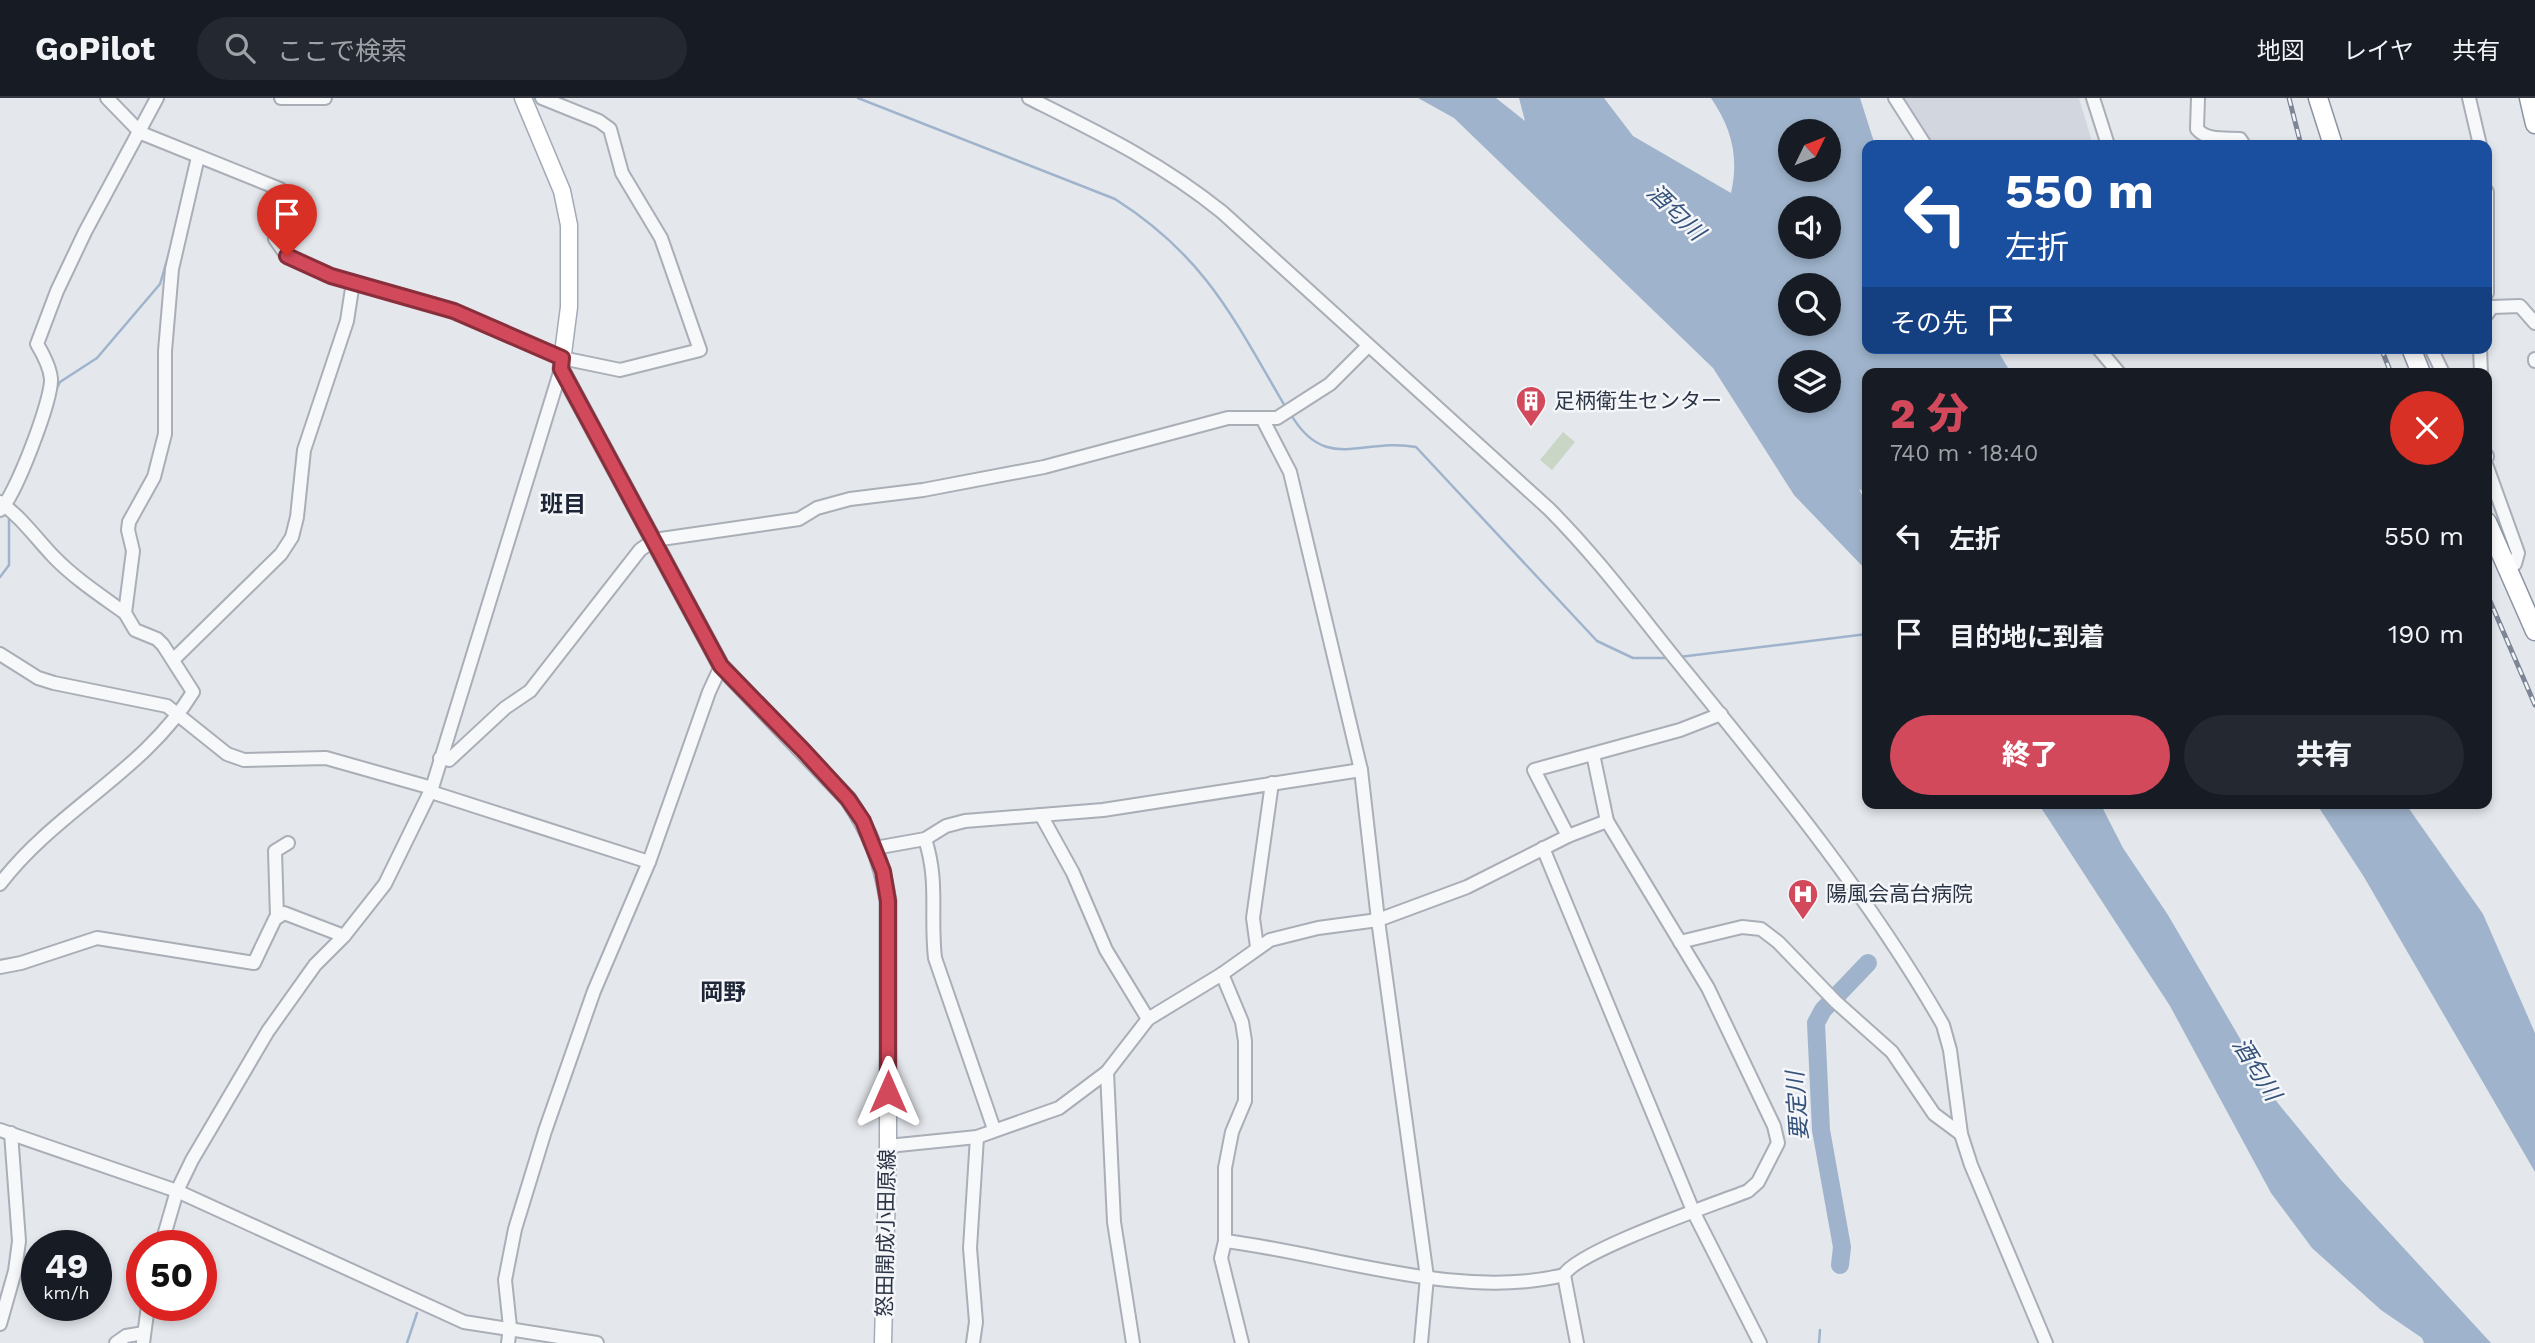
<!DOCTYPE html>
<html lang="ja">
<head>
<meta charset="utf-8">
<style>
  :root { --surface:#171b24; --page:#242831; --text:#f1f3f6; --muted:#9ea1a6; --line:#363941; --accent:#d1495b }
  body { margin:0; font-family:"Work Sans","Noto Sans JP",sans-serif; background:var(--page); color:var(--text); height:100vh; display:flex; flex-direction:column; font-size:26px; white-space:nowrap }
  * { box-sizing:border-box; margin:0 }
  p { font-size:23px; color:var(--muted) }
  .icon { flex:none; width:38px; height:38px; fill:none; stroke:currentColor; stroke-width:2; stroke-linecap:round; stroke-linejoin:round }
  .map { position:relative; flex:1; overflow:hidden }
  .details { position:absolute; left:1862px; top:270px; width:630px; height:441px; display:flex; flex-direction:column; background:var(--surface); border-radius:14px; box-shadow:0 4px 10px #0003 }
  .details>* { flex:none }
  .hud { position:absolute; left:1862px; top:42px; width:630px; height:214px; border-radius:14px; box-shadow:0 4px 10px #0003; background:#1a4fa0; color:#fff; overflow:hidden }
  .needle { width:46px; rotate:47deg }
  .controls { position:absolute; left:1778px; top:21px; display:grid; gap:14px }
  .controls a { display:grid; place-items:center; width:63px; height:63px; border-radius:50%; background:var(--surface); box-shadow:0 4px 10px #0003; font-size:35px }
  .speed { position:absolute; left:21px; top:1132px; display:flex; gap:14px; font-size:35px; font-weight:700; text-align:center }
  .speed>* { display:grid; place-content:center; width:91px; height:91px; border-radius:50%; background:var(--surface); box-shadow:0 4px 10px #0003; line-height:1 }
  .speed small { font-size:18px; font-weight:400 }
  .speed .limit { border:10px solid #d22; background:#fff; color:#111 }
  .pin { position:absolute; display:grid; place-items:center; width:60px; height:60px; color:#fff; margin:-72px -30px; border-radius:50% 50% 50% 0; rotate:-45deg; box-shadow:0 0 7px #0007 }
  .pin .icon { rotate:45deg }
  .me { position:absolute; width:77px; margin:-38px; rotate:0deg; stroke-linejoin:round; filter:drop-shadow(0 0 5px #0008) }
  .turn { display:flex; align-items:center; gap:24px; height:147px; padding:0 28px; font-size:32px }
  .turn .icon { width:91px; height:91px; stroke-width:2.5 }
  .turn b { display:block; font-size:49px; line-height:60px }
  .then { display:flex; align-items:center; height:66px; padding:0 28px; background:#0003; gap:14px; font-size:26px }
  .round { display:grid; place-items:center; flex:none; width:74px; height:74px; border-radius:37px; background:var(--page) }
  .summary { display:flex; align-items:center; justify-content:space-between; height:119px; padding:0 28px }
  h1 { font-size:42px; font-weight:800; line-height:52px; color:var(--accent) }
  .cta { display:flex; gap:14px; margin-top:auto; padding:14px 28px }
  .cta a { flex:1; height:80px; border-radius:42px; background:var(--accent); color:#fff; font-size:28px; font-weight:800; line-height:80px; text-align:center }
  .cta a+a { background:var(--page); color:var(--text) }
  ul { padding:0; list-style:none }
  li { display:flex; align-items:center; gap:21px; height:98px; padding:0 28px }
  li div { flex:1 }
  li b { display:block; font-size:26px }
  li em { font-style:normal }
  header { display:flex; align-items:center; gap:42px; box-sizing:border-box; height:98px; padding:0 35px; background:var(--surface); border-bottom:2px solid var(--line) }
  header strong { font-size:33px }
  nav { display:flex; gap:38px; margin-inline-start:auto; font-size:24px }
  .search { width:490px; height:63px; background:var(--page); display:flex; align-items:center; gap:18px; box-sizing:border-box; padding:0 24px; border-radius:38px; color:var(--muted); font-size:26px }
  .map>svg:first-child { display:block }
  .built { fill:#d2d6de }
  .green { fill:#c9d6c5 }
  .water { fill:#9fb4cc; fill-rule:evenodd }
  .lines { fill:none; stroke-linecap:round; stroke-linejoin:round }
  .stream { stroke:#9fb4cc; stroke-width:2.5 }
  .river { stroke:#9fb4cc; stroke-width:18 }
  .minor-casing { stroke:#a9aeb7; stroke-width:16 }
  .major-casing { stroke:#a3abb8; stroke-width:19 }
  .highway-casing { stroke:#8b94a3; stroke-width:21 }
  .minor { stroke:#f7f8fa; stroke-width:12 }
  .major { stroke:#fff; stroke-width:16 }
  .highway { stroke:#fff; stroke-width:18 }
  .rail-casing { stroke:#7d8696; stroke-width:5 }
  .rail { stroke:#f4f6f9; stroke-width:2.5; stroke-dasharray:8; stroke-linecap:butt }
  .route-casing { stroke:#882f3b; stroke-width:18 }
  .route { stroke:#d1495b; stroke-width:12 }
  .labels { text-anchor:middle; stroke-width:5; stroke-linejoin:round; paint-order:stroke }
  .poi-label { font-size:21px; fill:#2b3445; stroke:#f4f6f9; text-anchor:start }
  .street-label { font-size:21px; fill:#2b3445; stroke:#f4f6f9 }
  .water-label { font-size:23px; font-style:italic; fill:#34527a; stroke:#f4f6f9 }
  .neighbourhood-label { font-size:23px; font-weight:bold; fill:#1d2536; stroke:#f4f6f9 }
</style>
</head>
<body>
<header>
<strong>GoPilot</strong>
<div class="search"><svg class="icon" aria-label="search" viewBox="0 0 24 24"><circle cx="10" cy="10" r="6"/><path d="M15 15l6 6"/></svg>ここで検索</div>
<nav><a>地図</a><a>レイヤ</a><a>共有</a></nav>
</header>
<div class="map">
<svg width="2535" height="1245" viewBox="0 0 2535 1245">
  <rect width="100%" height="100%" fill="#e4e7ec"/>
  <!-- built -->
  <path class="built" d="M 1902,0 L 2079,0 L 2093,47 L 1932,47 Z"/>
  <!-- green -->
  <path class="green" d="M 1563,334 L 1575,344 L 1552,372 L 1540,362 Z"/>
  <!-- water -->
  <g class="water">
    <path d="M 1418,0 L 1496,0 L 1525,23 L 1519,0 L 1604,0 L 1633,38 L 1731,95 C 1739,59 1732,31 1711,0 L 1860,0 L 1875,47 L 1867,47 L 1867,250 L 1996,250 L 2011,275 L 1867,275 L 1867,396 L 1859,391 L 1867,407 L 1867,473 L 1794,397 L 1713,270 L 1454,20 ZM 1829,33 L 1829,72 L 1790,72 L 1790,33 ZM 1829,110 L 1829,149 L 1790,149 L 1790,110 ZM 1790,187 L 1829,187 L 1829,226 L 1790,226 ZM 1829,264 L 1829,303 L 1790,303 L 1790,264 Z"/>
    <path d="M 2038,705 L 2100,705 L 2123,750 L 2168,817 L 2277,1004 L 2341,1082 L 2491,1245 L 2424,1245 L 2422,1240 L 2381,1212 L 2312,1150 L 2271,1095 L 2170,908 Z"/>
    <path d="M 2316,705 L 2405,705 L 2483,816 L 2535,935 L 2535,1074 L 2364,779 Z"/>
  </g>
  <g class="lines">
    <!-- stream -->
    <g class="stream">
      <path d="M 858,0 L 1115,101 C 1205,158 1234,221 1286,310"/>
      <path d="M 56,292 L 60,284 L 97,260 L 160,186 L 170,152"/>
      <path d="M 1290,315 C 1325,376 1362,339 1416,349 L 1597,543 L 1633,560 L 1669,560"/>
      <path d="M 32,365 L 49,319"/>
      <path d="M 0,479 L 9,467 L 9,415"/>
      <path d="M 1679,559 L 1867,536"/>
      <path d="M 407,1245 L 417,1215"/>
      <path d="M 1819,1245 L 1820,1232"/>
    </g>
    <!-- river -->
    <path class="river" d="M 1840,1167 L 1842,1149 L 1821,1032 L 1816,925 L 1823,912 L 1868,865"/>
    <!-- minor casing -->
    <g class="minor-casing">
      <g id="minor">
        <path d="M 107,0 L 141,35 L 280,91 L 286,105 L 275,141 L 287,158 L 331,178 L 436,207 L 562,260 L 620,272 L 700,252 L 661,140 L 622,75 L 610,31 L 599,23 L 542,0"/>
        <path d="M 281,0 L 325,0"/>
        <path d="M 1029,0 C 1099,35 1160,64 1222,114 L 1549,411 C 1600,462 1641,519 1686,574 C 1778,687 1871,801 1943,927 L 1950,952 L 1961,1036 L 1971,1067 L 2046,1245"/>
        <path d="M 1895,0 L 1925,47"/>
        <path d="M 2093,0 L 2108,47"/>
        <path d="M 2198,0 L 2197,31 C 2207,43 2225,40 2240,41 L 2244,47"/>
        <path d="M 2469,0 L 2480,47"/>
        <path d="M 2487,94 L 2487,195"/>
        <path d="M 2487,216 L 2492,209 L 2520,208 L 2535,225"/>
        <path d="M 2098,250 L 2119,275"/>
        <path d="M 2431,250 L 2443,275"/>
        <path d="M 2480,250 L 2481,275"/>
        <path d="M 2535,261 L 2535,263"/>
        <path d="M 1262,320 L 1290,374 L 1361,672 L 1378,822 L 1427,1179 L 1421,1245"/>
        <path d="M 2487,358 L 2487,359"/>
        <path d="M 2487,369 L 2518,455 L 2515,466 L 2507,470"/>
        <path d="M 0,404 C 22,420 35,439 53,458 C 74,480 100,497 125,515"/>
        <path d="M 0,412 C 15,399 52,302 51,281 C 50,269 43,256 37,246 L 57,193 L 85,134 L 157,0"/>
        <path d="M 0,556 L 38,580 L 54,585 L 167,608 L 227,656 L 244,662 L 326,660 L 432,690"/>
        <path d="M 173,562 L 281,456 L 292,439 L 297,419 L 304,352 L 347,223 L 353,184"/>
        <path d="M 1593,656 L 1607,723"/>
        <path d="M 440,660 L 449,662 L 505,610 L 530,593 L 640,452 L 654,442 L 799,421 L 817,410 L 850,401 L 923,392 L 1044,369 L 1228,320 L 1277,320 L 1330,286 L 1368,248"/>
        <path d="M 431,694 L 649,764"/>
        <path d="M 1041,717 L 1073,775 L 1106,852 L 1148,921"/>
        <path d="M 1568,738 L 1534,672 L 1680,632 L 1721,616"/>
        <path d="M 925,741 C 939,784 930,816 935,860 L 994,1031"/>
        <path d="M 875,750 L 925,741 L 946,728 L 965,723 L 1103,712 L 1361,672"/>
        <path d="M 1543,750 L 1694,1115 L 1760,1245"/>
        <path d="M 0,786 C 55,713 145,673 193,594 L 163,547 L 157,541 L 135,532 L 125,515 L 133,453 L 128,432 L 129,424 L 154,379 L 165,336 L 165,253 L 172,171 L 198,59"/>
        <path d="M 277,819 L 275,753 L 288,745"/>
        <path d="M 1680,844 L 1742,829 L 1761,831 L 1778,844 L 1836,904 L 1892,954 L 1934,1016 L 1961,1036"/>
        <path d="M 1257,849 L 1253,820 L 1272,685"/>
        <path d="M 0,869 L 21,865 L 97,840 L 254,865 L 275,821 L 284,815 L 344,838"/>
        <path d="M 1222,876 L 1242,924 L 1245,943 L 1245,1003 L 1232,1034 L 1225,1070 L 1225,1143 L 1221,1160 L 1242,1245"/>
        <path d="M 1107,974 L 1114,1124 L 1133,1245"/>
        <path d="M 0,1032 L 177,1093 L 464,1224 L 597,1245"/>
        <path d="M 888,1048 L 977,1039 L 1059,1010 L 1107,974 L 1148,921 L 1222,876 L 1270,842 L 1318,830 L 1378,822 L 1467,789 L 1568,738 L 1607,723 L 1708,890 L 1774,1028 L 1778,1045 L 1758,1084 L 1748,1093 C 1715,1106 1577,1153 1564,1177 L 1577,1245"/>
        <path d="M 1225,1143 C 1332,1156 1459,1203 1564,1177"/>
        <path d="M 161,1148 L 177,1093 L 192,1062 L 268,933 L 315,867 L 344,838 L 385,786 L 432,690 L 561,271"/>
        <path d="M 0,1226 L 15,1173 L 19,1143 L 11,1035"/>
        <path d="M 116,1245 L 126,1238 L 144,1235"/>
        <path d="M 143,1245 L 148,1208"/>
        <path d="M 508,1245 L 510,1229 L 505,1182 L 515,1131 L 545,1033 L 594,893 L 649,764 L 709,594 L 721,568"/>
        <path d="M 973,1245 L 976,1224 L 970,1150 L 977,1039"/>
      </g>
    </g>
    <!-- major casing -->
    <g class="major-casing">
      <path id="major" d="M 523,0 L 562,93 L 569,127 L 569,209 L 561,271 L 721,568 L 848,701 C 870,733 882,764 888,803 L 888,1048 L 883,1245"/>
    </g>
    <!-- highway casing -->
    <g class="highway-casing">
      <g id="highway">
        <path d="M 2318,0 L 2333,47"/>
        <path d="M 2529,0 L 2535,26"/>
        <path d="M 2411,250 L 2421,275"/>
        <path d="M 2487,424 L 2535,533"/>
      </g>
    </g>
    <!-- minor -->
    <use href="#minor" class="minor"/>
    <!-- major -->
    <use href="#major" class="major"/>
    <!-- highway -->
    <use href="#highway" class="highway"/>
    <!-- rail casing -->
    <g class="rail-casing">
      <g id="rail">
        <path d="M 2289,0 L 2301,47"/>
        <path d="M 2381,250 L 2391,275"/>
        <path d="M 2487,496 L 2535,607"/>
      </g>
    </g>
    <!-- rail -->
    <use href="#rail" class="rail"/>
  </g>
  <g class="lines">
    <!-- route casing -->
    <g class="route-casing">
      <path id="route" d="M 287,158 L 331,178 L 454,213 L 562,260 L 561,271 L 721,568 L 803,652 L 848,701 L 863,723 L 883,773 L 888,803 L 888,994"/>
    </g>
    <!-- route -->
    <use href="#route" class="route"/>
  </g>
  <!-- icons -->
  <defs>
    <g id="building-pin" transform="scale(1.575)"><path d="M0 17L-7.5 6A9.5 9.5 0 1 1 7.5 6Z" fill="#d1495b" stroke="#f4f6f9"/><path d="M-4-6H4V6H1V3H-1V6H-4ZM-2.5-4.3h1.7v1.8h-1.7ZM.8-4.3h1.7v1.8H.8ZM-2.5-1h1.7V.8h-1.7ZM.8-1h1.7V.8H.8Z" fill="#fff"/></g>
    <g id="hospital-pin" transform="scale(1.575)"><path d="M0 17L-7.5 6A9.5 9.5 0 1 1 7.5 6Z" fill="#d1495b" stroke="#f4f6f9"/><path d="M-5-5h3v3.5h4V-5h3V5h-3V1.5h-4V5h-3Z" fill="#fff"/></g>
  </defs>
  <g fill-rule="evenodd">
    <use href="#building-pin" x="1531" y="303"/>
    <use href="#hospital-pin" x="1803" y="796"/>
  </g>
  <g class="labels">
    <!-- poi labels -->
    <g class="poi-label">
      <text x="1554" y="310">足柄衛生センター</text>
      <text x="1826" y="803">陽風会高台病院</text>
    </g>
    <!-- street labels -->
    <g class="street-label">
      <text transform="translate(886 1135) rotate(-89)" y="7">怒田開成小田原線</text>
    </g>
    <!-- water labels -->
    <g class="water-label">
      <text transform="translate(1676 114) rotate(44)" y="8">酒匂川</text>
      <text transform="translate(2257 971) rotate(58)" y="8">酒匂川</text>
      <text transform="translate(1797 1008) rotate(-94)" y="8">要定川</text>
    </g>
    <!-- neighbourhood labels -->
    <g class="neighbourhood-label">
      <text x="563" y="414">班目</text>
      <text x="723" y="902">岡野</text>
    </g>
  </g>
</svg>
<div class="controls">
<a><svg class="needle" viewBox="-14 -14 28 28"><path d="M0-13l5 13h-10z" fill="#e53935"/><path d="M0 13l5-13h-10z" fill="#9ea1a6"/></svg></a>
<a><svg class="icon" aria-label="sound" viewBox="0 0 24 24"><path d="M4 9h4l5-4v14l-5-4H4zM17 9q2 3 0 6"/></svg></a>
<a><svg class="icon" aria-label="search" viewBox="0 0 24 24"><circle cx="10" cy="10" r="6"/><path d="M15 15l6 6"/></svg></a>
<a><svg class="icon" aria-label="layers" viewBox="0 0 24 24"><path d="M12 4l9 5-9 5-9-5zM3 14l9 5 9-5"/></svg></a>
</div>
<div class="speed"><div>49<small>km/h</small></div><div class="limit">50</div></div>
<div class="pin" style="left:287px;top:158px;background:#d93025"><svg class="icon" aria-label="arrive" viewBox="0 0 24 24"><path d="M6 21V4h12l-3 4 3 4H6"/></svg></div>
<svg class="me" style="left:888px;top:994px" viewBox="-20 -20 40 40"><path d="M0-17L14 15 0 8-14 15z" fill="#d1495b" stroke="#fff" stroke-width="4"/></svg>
<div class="hud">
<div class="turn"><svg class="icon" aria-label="left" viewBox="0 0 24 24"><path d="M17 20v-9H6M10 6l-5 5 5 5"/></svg><div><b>550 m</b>左折</div></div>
<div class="then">その先<svg class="icon" aria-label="arrive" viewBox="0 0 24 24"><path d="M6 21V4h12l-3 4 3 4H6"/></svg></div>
</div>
<section class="details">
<div class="summary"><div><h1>2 分</h1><p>740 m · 18:40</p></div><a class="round" style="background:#d93025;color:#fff"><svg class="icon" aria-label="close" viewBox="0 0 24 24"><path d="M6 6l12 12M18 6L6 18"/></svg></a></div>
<ul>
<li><svg class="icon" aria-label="left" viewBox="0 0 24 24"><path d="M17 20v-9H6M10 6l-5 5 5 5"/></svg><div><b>左折</b></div><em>550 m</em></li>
<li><svg class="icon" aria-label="arrive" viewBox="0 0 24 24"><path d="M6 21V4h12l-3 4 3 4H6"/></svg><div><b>目的地に到着</b></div><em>190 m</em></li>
</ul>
<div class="cta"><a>終了</a><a>共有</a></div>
</section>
</div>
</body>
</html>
